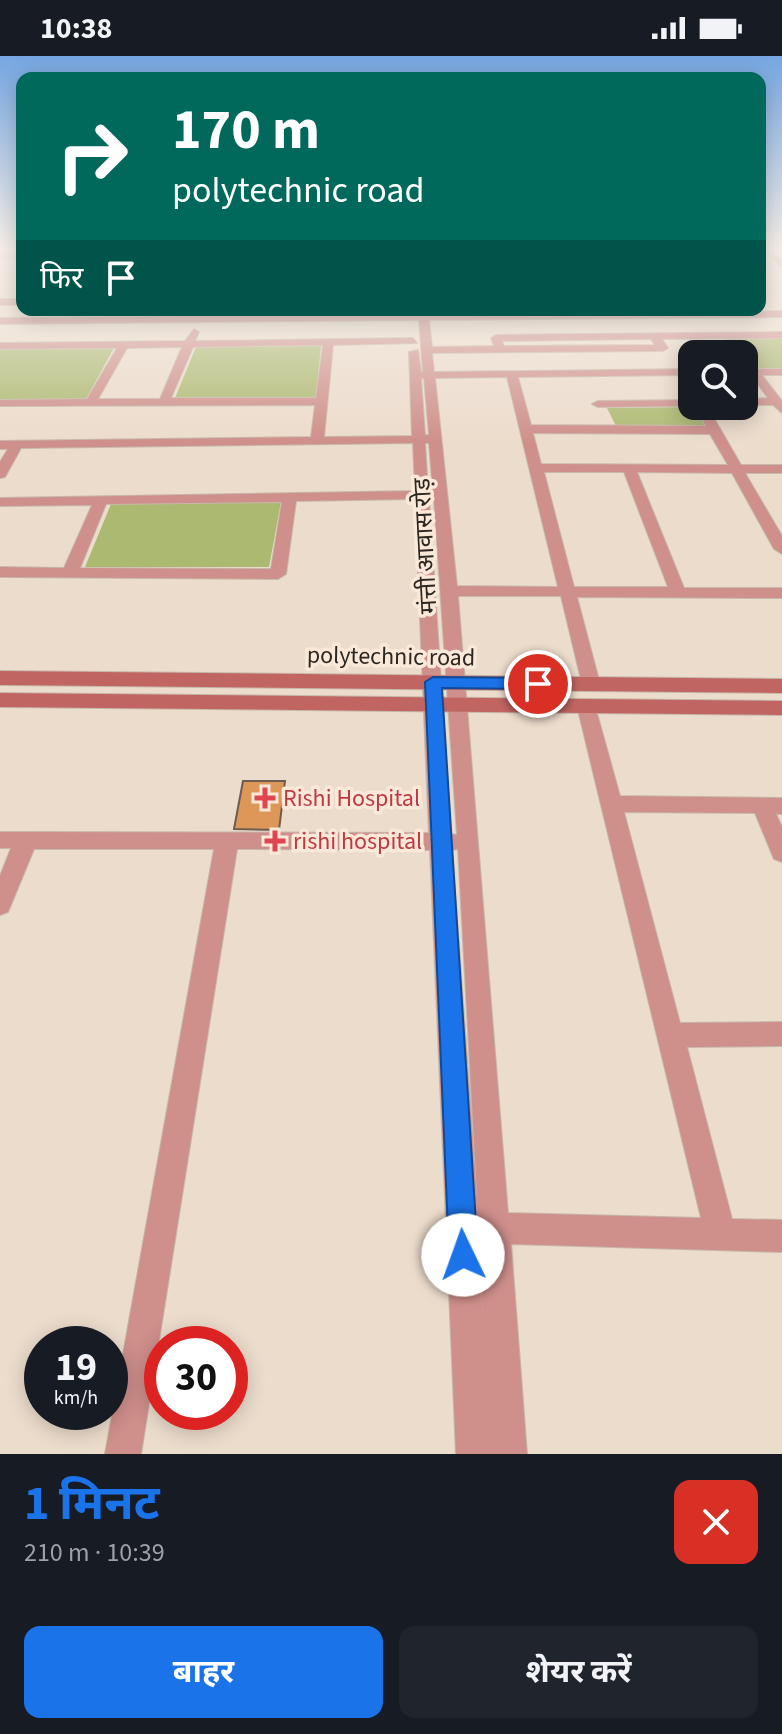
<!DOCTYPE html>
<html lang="hi">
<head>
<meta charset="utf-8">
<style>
  :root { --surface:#171b24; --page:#20242c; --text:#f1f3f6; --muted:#9ea1a6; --accent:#1a73e8 }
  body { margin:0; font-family:"Source Sans 3","Noto Sans Devanagari",sans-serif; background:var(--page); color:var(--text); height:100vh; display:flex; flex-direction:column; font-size:30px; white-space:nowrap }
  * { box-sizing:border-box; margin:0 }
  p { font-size:26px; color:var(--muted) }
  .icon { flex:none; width:44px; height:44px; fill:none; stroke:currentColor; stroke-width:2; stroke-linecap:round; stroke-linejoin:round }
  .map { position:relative; height:1398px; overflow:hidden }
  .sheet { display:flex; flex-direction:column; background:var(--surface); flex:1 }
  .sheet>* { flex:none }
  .banner { position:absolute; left:16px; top:16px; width:750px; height:244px; border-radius:16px; box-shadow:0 4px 20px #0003; background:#00695c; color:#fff; overflow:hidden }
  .buttons { position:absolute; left:678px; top:284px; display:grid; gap:16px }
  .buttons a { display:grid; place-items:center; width:80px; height:80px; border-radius:16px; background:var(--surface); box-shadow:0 4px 20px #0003; font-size:40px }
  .speed { position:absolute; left:24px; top:1270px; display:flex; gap:16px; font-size:40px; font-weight:700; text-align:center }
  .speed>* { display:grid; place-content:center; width:104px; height:104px; border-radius:50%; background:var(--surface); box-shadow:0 4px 20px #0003; line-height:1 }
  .speed small { font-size:20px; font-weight:400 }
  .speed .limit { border:12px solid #d22; background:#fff; color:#111 }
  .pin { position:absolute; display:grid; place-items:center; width:68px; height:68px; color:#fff; margin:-34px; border:4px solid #fff; border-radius:50%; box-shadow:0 2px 8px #0007 }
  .me { position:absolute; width:88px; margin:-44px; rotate:357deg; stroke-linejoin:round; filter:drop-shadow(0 0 6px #0008) }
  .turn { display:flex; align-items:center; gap:28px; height:168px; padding:0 24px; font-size:36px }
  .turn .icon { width:104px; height:104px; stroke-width:2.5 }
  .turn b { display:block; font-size:56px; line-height:68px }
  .then { display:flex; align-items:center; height:76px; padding:0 24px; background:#0003; gap:16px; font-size:30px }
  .round { display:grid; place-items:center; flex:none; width:84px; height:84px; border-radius:16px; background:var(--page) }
  .headline { display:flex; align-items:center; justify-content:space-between; height:136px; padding:0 24px }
  h1 { font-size:48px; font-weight:700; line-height:60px; color:var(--accent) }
  .primary-button { display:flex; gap:16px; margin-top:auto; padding:16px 24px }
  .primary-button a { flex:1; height:92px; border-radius:16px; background:var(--accent); color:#fff; font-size:32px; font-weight:700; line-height:92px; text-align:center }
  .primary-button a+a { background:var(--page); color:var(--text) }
  .status { display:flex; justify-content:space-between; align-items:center; height:56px; padding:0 40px; background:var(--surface); direction:ltr }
  .status svg { height:22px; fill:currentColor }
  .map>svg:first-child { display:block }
  .green { fill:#acb971 }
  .building { fill:#dd9859; stroke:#6c5d50; stroke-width:2 }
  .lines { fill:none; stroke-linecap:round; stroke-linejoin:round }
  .street-casing { stroke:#c6b8aa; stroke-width:2 }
  .secondary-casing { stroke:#c6b8aa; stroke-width:2 }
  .street { fill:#cf8f8b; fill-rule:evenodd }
  .secondary { fill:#c16562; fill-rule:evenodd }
  .route { fill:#1a73e8; stroke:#114b97; stroke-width:2 }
  .health-dot { fill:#e0444e; stroke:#fae9d9; stroke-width:3 }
  .labels { text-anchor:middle; stroke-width:7; stroke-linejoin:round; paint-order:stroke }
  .street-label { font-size:24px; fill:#2d2721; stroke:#fae9d9 }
  .health-label { font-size:24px; fill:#be3a42; stroke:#fae9d9; text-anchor:start }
</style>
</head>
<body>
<div class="status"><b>10:38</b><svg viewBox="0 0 49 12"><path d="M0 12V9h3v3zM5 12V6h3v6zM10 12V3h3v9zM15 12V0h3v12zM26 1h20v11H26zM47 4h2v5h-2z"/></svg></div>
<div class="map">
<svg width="782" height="1398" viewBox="0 0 782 1398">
  <rect width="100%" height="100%" fill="#ecdccc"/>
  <!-- green -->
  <g class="green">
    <path d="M 721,281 L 782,281 L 782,313 L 747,313 L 744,298 L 734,298 Z"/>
    <path d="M 321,290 L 316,341 L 175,342 L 196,291 Z"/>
    <path d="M 114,292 L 86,343 L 0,344 L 0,293 Z"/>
    <path d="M 694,351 L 707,370 L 616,370 L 607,352 Z"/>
    <path d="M 281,446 L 269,511 L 85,511 L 111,448 Z"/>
  </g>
  <!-- building -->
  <path class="building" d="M 243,725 L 285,725 L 279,774 L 234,773 Z"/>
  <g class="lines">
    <!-- street casing -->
    <g class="street-casing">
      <g id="street">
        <rect x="0" y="198" width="22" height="4"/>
        <rect x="0" y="243" width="22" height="6"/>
        <path d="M 418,254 L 428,254 L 428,258 L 782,255 L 782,261 L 429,264 L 432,291 L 494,290 L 491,282 L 496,279 L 782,276 L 782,282 L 662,283 L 668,292 L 663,295 L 432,297 L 434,316 L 692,313 L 692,319 L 518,321 L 531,369 L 706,370 L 695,350 L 707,350 L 741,409 L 782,409 L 782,417 L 745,417 L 782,480 L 782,498 L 774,493 L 732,417 L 637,416 L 684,532 L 782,532 L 782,542 L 577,541 L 600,628 L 597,632 L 591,634 L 582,628 L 561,540 L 458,540 L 508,1157 L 701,1162 L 577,650 L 586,644 L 595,650 L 620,740 L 782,742 L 782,758 L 776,758 L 782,771 L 782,806 L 774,803 L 755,757 L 624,756 L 680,967 L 782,966 L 782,990 L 687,991 L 732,1163 L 782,1164 L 782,1196 L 511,1188 L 527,1398 L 456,1398 L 430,794 L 237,793 L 141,1398 L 105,1398 L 214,793 L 34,793 L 8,856 L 0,859 L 0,820 L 11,792 L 0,792 L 0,776 L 429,777 L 415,443 L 296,445 L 286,518 L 278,523 L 0,521 L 0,511 L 64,512 L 92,449 L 0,450 L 0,442 L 415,435 L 413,387 L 21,392 L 5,421 L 0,422 L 0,406 L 8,393 L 0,393 L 0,385 L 311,381 L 315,349 L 0,350 L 0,344 L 87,343 L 117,292 L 0,293 L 0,287 L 185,285 L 194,273 L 199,276 L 195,285 L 413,282 L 417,287 L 333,289 L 324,381 L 412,380 L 409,296 L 418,294 L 421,316 L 423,316 L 419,264 L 0,268 L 0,262 L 419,258 ZM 651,283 L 655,289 L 504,290 L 502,285 ZM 323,289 L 316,342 L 171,342 L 193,291 ZM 182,291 L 160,343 L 98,343 L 127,292 ZM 507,321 L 558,531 L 457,530 L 435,322 ZM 421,322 L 424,322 L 429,379 L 425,379 ZM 533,377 L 710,378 L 728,409 L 541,408 ZM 425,387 L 429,387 L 433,435 L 428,435 ZM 544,416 L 624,416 L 668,531 L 574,531 ZM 429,443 L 434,443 L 457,779 L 451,778 ZM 282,446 L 271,513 L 80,512 L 106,448 ZM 458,793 L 478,1156 L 452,794 ZM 478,1187 L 479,1187 L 483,1263 Z"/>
        <path d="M 744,313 L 782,313 L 782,319 L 762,319 L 782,345 L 782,357 L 773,349 L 744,349 L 744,343 L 768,342 L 751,319 L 744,319 Z"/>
        <path d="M 692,344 L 692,350 L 598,351 L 592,348 L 598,345 Z"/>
      </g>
    </g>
    <!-- secondary casing -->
    <g class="secondary-casing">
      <g id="secondary">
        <path d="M 0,192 L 10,192 L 0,198 Z"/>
        <path d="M 760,192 L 768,192 L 782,203 L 782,211 Z"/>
        <path d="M 0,615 L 782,623 L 782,637 L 0,629 Z"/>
        <path d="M 0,637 L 782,645 L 782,659 L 0,651 Z"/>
      </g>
    </g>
    <!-- street -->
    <use href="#street" class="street"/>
    <!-- secondary -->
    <use href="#secondary" class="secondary"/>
  </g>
  <!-- sky -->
  <linearGradient id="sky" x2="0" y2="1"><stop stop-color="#75a6e1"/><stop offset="0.5" stop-color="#f6efe8"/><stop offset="1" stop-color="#f6efe8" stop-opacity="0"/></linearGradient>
  <rect width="782" height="387" fill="url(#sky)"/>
  <!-- route -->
  <path class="route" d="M 433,621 L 538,622 L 546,628 L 538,633 L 442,632 L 478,1199 L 473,1210 L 463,1214 L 453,1210 L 449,1199 L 425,626 Z"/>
  <!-- markers -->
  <g class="health-dot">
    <path d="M261 730h8v8h8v8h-8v8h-8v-8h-8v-8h8z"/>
    <path d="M271 773h8v8h8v8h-8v8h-8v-8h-8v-8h8z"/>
  </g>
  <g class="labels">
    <!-- street labels -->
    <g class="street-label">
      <text transform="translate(425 490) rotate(-93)" y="8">मंत्ती आवास रोड़</text>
      <text transform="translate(391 600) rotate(1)" y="8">polytechnic road</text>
    </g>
    <!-- health labels -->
    <g class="health-label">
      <text x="283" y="750">Rishi Hospital</text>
      <text x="293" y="793">rishi hospital</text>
    </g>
  </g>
</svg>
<div class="buttons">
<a><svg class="icon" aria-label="search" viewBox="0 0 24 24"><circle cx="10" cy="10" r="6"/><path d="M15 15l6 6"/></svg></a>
</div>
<div class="speed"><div>19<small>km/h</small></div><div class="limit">30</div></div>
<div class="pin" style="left:538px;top:628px;background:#d93025"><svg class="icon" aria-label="arrive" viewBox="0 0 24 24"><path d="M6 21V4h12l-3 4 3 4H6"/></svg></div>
<svg class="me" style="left:463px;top:1199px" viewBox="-20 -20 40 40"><circle r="19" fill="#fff"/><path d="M0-13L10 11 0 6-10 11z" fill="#1a73e8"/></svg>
<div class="banner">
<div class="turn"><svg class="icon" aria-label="right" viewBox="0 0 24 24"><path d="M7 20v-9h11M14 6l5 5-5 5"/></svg><div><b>170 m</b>polytechnic road</div></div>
<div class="then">फिर<svg class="icon" aria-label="arrive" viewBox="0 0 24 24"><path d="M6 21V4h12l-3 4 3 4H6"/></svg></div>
</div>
</div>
<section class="sheet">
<div class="headline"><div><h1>1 मिनट</h1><p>210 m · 10:39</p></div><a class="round" style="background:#d93025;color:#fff"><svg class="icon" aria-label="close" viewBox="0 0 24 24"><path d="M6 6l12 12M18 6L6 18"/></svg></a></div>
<div class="primary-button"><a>बाहर</a><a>शेयर करें</a></div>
</section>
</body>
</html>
